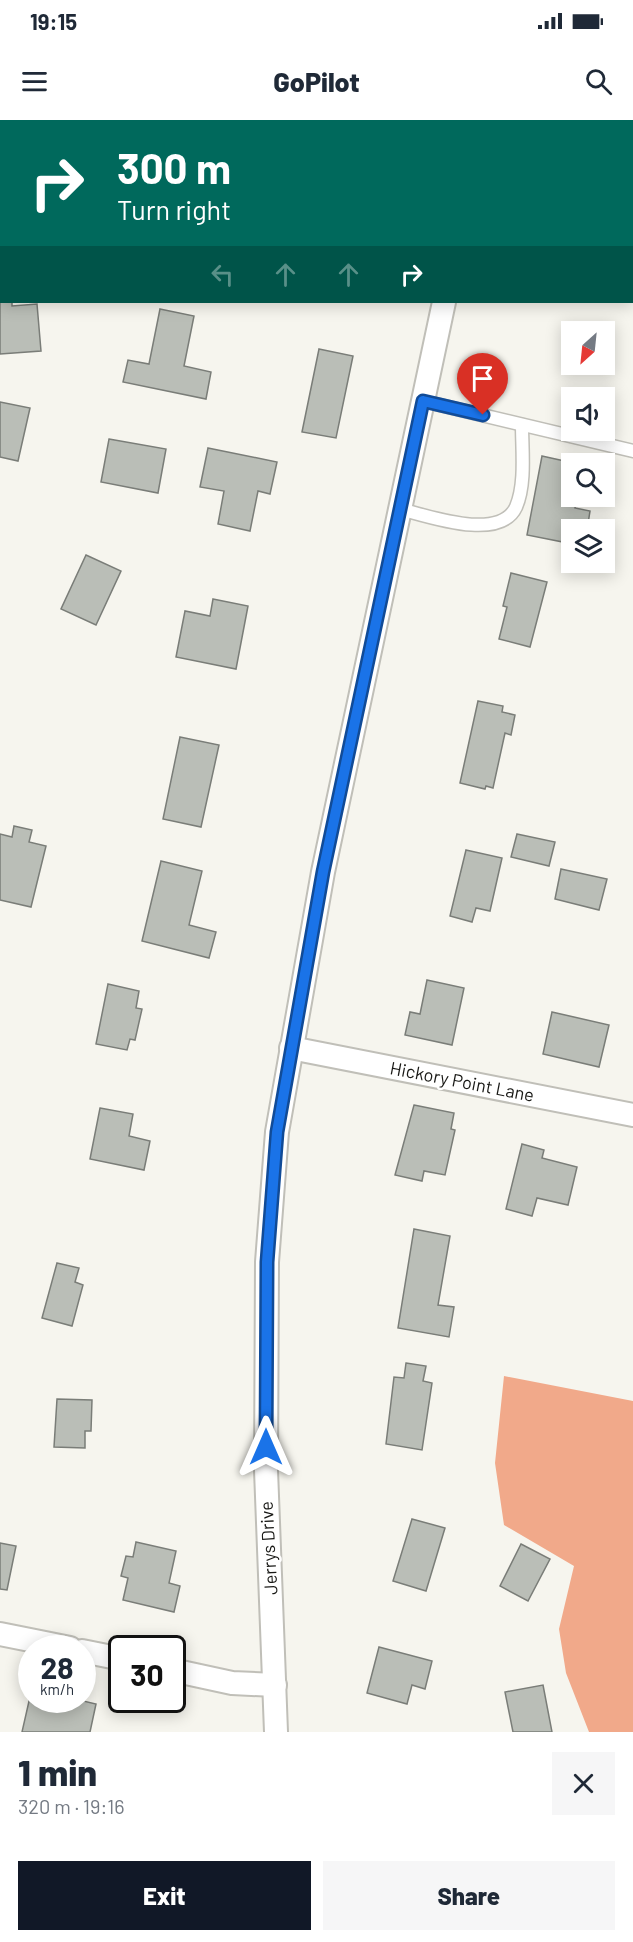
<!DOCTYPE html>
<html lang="en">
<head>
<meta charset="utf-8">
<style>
  :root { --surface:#fff; --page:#f6f6f7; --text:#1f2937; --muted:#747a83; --accent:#111827 }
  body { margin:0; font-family:Barlow,sans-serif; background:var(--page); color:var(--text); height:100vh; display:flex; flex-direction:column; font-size:22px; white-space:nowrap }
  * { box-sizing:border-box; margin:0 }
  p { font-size:20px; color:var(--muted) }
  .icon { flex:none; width:33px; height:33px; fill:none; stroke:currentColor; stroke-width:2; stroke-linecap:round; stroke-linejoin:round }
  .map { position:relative; height:1612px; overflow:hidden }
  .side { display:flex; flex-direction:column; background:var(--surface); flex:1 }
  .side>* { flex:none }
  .top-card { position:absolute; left:0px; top:0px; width:633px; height:183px; box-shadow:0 3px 15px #0003; background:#00695c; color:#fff; overflow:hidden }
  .needle { width:39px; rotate:207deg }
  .tools { position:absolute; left:561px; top:201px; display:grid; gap:12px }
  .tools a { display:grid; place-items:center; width:54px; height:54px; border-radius:0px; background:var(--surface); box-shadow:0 3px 15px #0003; font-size:30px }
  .speed { position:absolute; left:18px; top:1515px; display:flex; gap:12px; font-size:30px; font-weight:700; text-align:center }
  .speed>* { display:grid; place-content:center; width:78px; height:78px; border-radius:50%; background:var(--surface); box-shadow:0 3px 15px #0003; line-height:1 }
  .speed small { font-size:15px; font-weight:400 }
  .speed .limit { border:3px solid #111; border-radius:9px; background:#fff; color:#111 }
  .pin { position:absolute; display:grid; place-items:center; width:51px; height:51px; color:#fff; margin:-62px -26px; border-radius:50% 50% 50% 0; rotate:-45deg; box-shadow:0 0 6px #0007 }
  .pin .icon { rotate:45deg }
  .me { position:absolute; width:66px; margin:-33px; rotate:0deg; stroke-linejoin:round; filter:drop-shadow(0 0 4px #0008) }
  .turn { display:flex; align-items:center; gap:21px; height:126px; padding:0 18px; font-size:27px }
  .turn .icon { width:78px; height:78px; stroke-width:2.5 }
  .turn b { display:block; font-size:42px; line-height:51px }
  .lanes { display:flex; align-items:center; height:57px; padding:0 18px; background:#0003; justify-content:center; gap:30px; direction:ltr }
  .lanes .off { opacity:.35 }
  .round { display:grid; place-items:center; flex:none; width:63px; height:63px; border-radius:0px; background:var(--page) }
  .head { display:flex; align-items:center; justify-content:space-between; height:102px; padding:0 18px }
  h1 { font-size:36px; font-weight:800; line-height:45px }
  .primary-button { display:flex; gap:12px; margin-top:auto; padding:12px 18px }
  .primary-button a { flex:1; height:69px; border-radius:0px; background:var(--accent); color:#fff; font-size:24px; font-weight:800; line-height:69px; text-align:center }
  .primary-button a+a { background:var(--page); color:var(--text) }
  .status { display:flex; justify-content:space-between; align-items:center; height:42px; padding:0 30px; background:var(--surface); direction:ltr }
  .status svg { height:16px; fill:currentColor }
  header { display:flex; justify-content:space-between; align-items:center; height:78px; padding:0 18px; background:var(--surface); font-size:27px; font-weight:800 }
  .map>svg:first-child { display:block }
  .forest { fill:#f1a98a }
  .building { fill:#babeb7; stroke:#7a7d78; stroke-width:1.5 }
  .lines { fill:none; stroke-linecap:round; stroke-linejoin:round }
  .service-casing { stroke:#c0bfb8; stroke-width:15 }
  .minor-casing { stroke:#c0bfb8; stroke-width:26 }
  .service { stroke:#fff; stroke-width:12 }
  .minor { stroke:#fff; stroke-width:22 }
  .route-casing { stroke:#114b97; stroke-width:15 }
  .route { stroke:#1a73e8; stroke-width:10 }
  .labels { text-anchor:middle; stroke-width:5; stroke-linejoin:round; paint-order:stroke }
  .street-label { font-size:18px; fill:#181815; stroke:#fff }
</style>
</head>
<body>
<div class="status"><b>19:15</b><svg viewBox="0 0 49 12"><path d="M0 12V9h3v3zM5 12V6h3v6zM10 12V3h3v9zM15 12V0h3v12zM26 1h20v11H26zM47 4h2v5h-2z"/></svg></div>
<header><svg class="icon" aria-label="menu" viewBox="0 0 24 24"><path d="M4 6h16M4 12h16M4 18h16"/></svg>GoPilot<svg class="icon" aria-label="search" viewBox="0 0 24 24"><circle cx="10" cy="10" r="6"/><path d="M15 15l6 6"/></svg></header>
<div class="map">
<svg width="633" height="1612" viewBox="0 0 633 1612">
  <rect width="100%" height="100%" fill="#f6f5ee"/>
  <!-- forest -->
  <path class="forest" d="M 504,1256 L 633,1281 L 633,1612 L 589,1612 L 566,1553 L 559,1509 L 574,1446 L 504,1405 L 495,1343 Z"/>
  <!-- building -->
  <g class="building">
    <path d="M 0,174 L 2,182 L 12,182 L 12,186 L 37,184 L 41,231 L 0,234 Z"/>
    <path d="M 160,189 L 194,196 L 184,246 L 211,252 L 206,279 L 123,262 L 128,240 L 149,244 Z"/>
    <path d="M 319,229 L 353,236 L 336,318 L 302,312 Z"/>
    <path d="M 0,282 L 30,288 L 18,341 L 0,337 Z"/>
    <path d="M 109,319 L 166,329 L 158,373 L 101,362 Z"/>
    <path d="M 208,328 L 277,342 L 270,374 L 258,371 L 250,411 L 218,404 L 224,371 L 200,367 Z"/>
    <path d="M 542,336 L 578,344 L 572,344 L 572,376 L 577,376 L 575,388 L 590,391 L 587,410 L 571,407 L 568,423 L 527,415 Z"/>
    <path d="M 86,435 L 121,451 L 96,505 L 61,489 Z"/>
    <path d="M 511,453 L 547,462 L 530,527 L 499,519 L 507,487 L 503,486 Z"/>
    <path d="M 213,479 L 248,486 L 236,549 L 176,537 L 185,491 L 210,496 Z"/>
    <path d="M 478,581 L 503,586 L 502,592 L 515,595 L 511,615 L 505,613 L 493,668 L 486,666 L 485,669 L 460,663 Z"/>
    <path d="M 180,617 L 219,625 L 201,707 L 163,699 Z"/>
    <path d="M 14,706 L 32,710 L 29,722 L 46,726 L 31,787 L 0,780 L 0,714 L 12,717 Z"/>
    <path d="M 517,714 L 555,722 L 549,746 L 511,737 Z"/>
    <path d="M 466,730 L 502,738 L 490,791 L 476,788 L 472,802 L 450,796 Z"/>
    <path d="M 161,741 L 202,751 L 189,805 L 216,812 L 209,838 L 142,821 Z"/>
    <path d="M 561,749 L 607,759 L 599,790 L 555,779 Z"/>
    <path d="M 427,860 L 464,868 L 452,925 L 405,915 L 410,892 L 420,894 Z"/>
    <path d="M 108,864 L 139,871 L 136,888 L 142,889 L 135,920 L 130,919 L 127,930 L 96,924 Z"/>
    <path d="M 552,892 L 609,905 L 599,947 L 543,934 Z"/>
    <path d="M 414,985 L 454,993 L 451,1009 L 455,1010 L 445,1055 L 424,1051 L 422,1061 L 395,1055 Z"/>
    <path d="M 100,988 L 133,994 L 129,1016 L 150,1021 L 144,1050 L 90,1039 Z"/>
    <path d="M 522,1024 L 544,1030 L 542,1038 L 577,1047 L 568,1085 L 537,1078 L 532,1096 L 506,1089 Z"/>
    <path d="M 414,1109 L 450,1116 L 438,1185 L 454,1187 L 449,1217 L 398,1208 Z"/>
    <path d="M 57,1143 L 79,1148 L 75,1162 L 83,1165 L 72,1206 L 42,1198 Z"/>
    <path d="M 406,1243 L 426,1246 L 423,1261 L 432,1263 L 422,1330 L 386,1324 L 394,1257 L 404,1258 Z"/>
    <path d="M 57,1279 L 92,1280 L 91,1311 L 85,1311 L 85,1328 L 54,1327 Z"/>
    <path d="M 412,1399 L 445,1408 L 426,1471 L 393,1461 Z"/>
    <path d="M 136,1422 L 176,1431 L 169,1463 L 180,1466 L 174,1492 L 123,1480 L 128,1458 L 121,1456 L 126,1436 L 133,1437 Z"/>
    <path d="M 0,1423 L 16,1426 L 7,1470 L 0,1469 Z"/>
    <path d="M 521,1424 L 550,1439 L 528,1481 L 500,1466 Z"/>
    <path d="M 379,1527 L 432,1541 L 425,1569 L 412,1565 L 407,1584 L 367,1573 Z"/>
    <path d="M 543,1565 L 552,1612 L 513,1612 L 505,1572 Z"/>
    <path d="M 32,1568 L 32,1580 L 82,1580 L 82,1576 L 83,1581 L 96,1584 L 90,1612 L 22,1612 Z"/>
  </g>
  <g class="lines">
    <!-- service casing -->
    <g class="service-casing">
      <g id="service">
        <path d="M 423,281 L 633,331"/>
        <path d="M 400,389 C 428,396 500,422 516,387 C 526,364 522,330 522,305"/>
      </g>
    </g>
    <!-- minor casing -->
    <g class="minor-casing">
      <g id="minor">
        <path d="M 482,2 L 483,0"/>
        <path d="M 291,928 L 633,995"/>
        <path d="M 0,1514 L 70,1528"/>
        <path d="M 82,1531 L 122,1539"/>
        <path d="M 172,1550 L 232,1563 L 275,1565"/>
        <path d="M 276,1612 L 266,1350 L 267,1142 L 277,1012 L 323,752 L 444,182"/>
      </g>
    </g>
    <!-- service -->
    <use href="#service" class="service"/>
    <!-- minor -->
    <use href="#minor" class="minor"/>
  </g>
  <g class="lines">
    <!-- route casing -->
    <g class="route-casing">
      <path id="route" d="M 266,1327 L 267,1142 L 277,1012 L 323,752 L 423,281 L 483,295"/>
    </g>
    <!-- route -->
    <use href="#route" class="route"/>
  </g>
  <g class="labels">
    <!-- street labels -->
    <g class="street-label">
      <text transform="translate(462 962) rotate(11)" y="6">Hickory Point Lane</text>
      <text transform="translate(269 1428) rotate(-93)" y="6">Jerrys Drive</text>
    </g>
  </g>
</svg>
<div class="tools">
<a><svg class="needle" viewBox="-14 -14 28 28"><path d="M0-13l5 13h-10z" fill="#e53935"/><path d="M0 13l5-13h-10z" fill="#747a83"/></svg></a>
<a><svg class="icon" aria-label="sound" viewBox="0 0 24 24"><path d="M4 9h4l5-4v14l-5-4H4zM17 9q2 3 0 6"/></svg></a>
<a><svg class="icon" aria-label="search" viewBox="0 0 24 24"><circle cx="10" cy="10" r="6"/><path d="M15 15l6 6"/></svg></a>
<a><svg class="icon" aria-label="layers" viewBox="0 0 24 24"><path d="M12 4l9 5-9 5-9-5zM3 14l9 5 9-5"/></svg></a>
</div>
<div class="speed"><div>28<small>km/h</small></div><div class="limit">30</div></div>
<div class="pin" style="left:483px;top:295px;background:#d93025"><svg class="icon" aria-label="arrive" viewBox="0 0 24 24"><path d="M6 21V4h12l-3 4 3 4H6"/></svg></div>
<svg class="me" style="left:266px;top:1327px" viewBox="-20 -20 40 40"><path d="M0-17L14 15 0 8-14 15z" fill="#1a73e8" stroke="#fff" stroke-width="4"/></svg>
<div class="top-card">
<div class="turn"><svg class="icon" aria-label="right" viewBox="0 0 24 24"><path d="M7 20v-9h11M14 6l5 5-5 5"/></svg><div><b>300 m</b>Turn right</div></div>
<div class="lanes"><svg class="icon off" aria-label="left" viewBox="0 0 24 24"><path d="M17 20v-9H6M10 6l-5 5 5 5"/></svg><svg class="icon off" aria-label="ahead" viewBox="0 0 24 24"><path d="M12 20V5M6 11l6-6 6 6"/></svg><svg class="icon off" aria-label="ahead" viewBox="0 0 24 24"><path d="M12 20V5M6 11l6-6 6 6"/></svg><svg class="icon" aria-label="right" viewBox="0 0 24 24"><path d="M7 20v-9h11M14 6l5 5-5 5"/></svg></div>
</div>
</div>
<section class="side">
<div class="head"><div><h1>1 min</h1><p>320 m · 19:16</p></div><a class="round"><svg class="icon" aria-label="close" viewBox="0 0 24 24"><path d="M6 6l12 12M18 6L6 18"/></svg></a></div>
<div class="primary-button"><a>Exit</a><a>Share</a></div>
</section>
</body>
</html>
